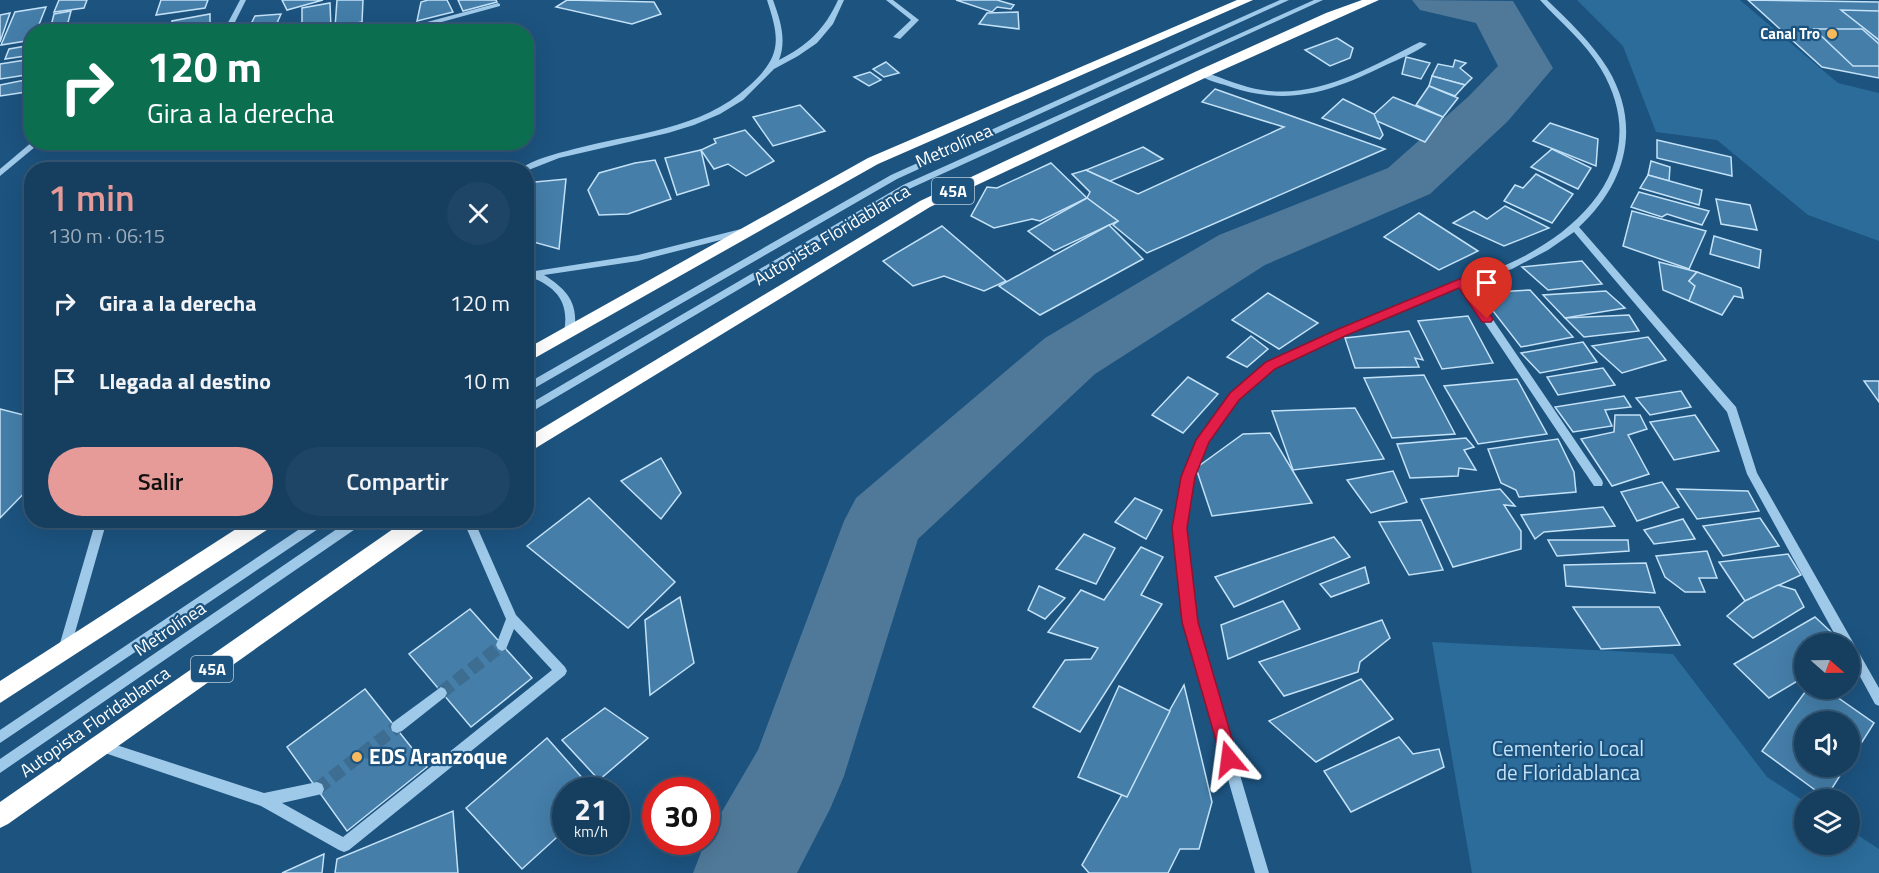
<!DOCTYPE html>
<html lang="es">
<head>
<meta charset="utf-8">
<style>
  :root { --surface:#153e5f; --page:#1e4565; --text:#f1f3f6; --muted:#9daebd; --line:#345774; --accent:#e69b98 }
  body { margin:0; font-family:"Titillium Web",sans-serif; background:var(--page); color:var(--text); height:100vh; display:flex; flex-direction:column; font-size:22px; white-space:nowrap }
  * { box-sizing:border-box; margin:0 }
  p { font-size:20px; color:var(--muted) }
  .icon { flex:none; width:33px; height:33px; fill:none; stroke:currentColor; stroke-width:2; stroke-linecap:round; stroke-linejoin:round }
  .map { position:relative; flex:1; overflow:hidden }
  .drawer { position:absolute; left:24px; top:162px; width:510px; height:366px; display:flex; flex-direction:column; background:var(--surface); border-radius:24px; box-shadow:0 6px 24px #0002,0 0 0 2px var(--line) }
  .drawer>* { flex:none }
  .guide { position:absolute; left:24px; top:24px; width:510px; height:126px; border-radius:24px; box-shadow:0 6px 24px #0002,0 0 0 2px var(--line); background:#0b6e4f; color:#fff; overflow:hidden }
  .needle { width:39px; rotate:110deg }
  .tools { position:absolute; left:1794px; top:633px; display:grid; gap:12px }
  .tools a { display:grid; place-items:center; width:66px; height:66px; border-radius:50%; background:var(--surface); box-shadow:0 6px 24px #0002,0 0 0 2px var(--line); font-size:30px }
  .speed { position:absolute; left:552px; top:777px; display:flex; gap:12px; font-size:30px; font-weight:700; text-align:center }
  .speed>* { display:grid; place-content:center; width:78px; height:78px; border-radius:50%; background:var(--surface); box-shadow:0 6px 24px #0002,0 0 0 2px var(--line); line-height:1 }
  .speed small { font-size:15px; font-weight:400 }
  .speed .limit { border:9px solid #d22; background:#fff; color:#111 }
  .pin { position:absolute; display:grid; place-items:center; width:51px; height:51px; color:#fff; margin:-62px -26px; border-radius:50% 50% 50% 0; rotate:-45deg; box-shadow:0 0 6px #0007 }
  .pin .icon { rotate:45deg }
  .me { position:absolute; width:66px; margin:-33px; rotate:344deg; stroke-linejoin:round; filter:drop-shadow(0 0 4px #0008) }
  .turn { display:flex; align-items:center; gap:21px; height:126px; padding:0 24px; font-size:27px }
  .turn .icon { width:78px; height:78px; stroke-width:2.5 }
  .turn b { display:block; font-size:42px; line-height:51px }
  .round { display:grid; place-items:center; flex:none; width:63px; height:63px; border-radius:32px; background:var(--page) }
  .summary { display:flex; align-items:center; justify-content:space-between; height:102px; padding:0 24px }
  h1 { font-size:36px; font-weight:600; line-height:45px; color:var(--accent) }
  .button { display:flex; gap:12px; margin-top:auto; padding:12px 24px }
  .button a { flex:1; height:69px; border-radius:36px; background:var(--accent); color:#111; font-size:24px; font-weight:600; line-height:69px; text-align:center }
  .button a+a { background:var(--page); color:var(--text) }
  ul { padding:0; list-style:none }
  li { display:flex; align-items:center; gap:18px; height:78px; padding:0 24px }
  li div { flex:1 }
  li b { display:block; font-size:22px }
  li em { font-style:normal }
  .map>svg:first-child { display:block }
  .green { fill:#2b6c9b }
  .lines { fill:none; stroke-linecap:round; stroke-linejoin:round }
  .river { fill:#507999; fill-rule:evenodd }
  .building { fill:#447ea9; stroke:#c3e1f7; stroke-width:1.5 }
  .minor-tunnel { stroke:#3e6d92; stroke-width:13; stroke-dasharray:13 6; stroke-linecap:butt }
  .minor { fill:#9fc9e9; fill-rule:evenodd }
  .highway { fill:#fff; fill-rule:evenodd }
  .route { fill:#e11d48; stroke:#92132f; stroke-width:1.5 }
  .poi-dot { fill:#f9b95d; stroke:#1c537f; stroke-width:2 }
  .labels { text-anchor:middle; stroke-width:4.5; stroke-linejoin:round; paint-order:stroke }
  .far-poi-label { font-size:15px; font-weight:bold; fill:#fff; stroke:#1c537f; text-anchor:end }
  .shield { fill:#1c537f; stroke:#bbcbd9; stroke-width:1.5 }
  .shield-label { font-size:16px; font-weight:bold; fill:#fff }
  .street-label { font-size:18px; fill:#fff; stroke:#1c537f }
  .near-park-label { font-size:21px; fill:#c3e1f7; stroke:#1c537f }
  .near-poi-label { font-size:21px; font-weight:bold; fill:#fff; stroke:#1c537f; text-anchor:start }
</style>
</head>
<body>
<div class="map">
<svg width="1879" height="873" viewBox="0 0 1879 873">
  <rect width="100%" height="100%" fill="#1c537f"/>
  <!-- green -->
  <g class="green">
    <path d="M 1577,0 L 1740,0 L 1838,83 L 1879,93 L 1879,241 L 1808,215 L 1717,140 L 1656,132 L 1623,46 Z"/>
    <path d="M 1432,642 L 1673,654 L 1767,777 L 1804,801 L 1804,844 L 1850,844 L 1850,830 L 1879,849 L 1879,873 L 1472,873 Z"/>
  </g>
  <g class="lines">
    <!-- river -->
    <path class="river" d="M 1412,0 L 1513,1 L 1553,68 L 1508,121 L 1430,194 L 1265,265 L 1095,374 L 918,539 L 844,776 L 830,809 L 797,873 L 693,873 L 707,837 L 758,750 L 844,521 L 856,498 L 1045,338 L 1219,235 L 1388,168 L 1468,97 L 1498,66 L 1476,23 L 1420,10 Z"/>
  </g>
  <!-- building -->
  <g class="building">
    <path d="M 59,0 L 87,0 L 84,8 L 54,12 Z"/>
    <path d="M 161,0 L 208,0 L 205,8 L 156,15 Z"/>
    <path d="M 282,0 L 323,0 L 287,10 Z"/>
    <path d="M 337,0 L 363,0 L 362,22 L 335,27 Z"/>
    <path d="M 428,0 L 447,0 L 453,12 L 417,21 L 421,2 Z"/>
    <path d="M 458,0 L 496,0 L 497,2 L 463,11 Z"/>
    <path d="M 567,0 L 654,2 L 661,14 L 632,24 L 556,7 Z"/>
    <path d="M 956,0 L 997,0 L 1014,5 L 1011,9 L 997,7 L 992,12 Z"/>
    <path d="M 1748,0 L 1879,2 L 1879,78 L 1822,67 Z"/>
    <path d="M 330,3 L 331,28 L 302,32 L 302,8 Z"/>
    <path d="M 46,7 L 36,32 L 32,32 L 32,40 L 1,45 L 15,12 Z"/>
    <path d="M 1841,10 L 1879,11 L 1879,40 Z"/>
    <path d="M 71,11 L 67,26 L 50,30 L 54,14 Z"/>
    <path d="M 1018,12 L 1019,29 L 979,24 L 987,13 Z"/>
    <path d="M 10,13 L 0,42 L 0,15 Z"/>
    <path d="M 210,14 L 210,28 L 192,32 L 171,32 L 172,21 Z"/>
    <path d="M 281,14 L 273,32 L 247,32 L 255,16 Z"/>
    <path d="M 1814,29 L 1862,29 L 1879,44 L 1879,66 L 1853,66 Z"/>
    <path d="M 1337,38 L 1353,48 L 1350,58 L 1330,66 L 1305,50 Z"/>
    <path d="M 32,45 L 32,55 L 5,59 L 9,49 Z"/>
    <path d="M 1406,57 L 1430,63 L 1421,79 L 1402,74 Z"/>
    <path d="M 32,59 L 32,74 L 0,79 L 0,64 Z"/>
    <path d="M 1455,60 L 1466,63 L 1460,68 L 1472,78 L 1465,85 L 1432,76 L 1438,64 L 1453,67 Z"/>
    <path d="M 886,62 L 899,73 L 884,77 L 873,69 Z"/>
    <path d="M 870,72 L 881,80 L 869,86 L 854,77 Z"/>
    <path d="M 1432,76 L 1465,85 L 1455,96 L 1429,86 Z"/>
    <path d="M 30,79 L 26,92 L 0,96 L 0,85 Z"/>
    <path d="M 1429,86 L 1458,98 L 1443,117 L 1416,105 Z"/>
    <path d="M 1215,89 L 1385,149 L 1147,253 L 1113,225 L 1118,221 L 1087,198 L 1090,192 L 1072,174 L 1086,170 L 1138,194 L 1284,127 L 1202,102 Z"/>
    <path d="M 1393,97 L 1443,117 L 1425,142 L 1370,118 Z"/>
    <path d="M 1343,99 L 1374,114 L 1383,135 L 1380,139 L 1322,118 Z"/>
    <path d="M 800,105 L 825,131 L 773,146 L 753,117 Z"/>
    <path d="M 1550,123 L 1598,139 L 1596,166 L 1533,141 Z"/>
    <path d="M 745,130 L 774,161 L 746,176 L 728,164 L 714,169 L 701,150 L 716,143 L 714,139 Z"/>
    <path d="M 1657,140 L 1731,157 L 1732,176 L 1657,158 Z"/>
    <path d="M 1143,147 L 1163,159 L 1110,181 L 1086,170 Z"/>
    <path d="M 1552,149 L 1591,168 L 1578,189 L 1531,167 Z"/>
    <path d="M 701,150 L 709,185 L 677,195 L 665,158 Z"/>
    <path d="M 655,160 L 671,199 L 628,214 L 599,215 L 588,190 L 599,173 L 635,163 Z"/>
    <path d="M 1651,161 L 1670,167 L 1669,181 L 1648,175 Z"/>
    <path d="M 1051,163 L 1087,198 L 1040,221 L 1032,219 L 994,228 L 971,216 L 987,187 L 997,188 Z"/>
    <path d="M 1536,174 L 1573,194 L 1552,223 L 1504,201 L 1515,185 L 1523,188 Z"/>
    <path d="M 1648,175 L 1702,190 L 1699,205 L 1640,188 Z"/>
    <path d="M 566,179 L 559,249 L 526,240 L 526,191 L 535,182 Z"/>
    <path d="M 1639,192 L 1709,211 L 1702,225 L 1667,214 L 1662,217 L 1631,207 Z"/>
    <path d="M 1087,198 L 1118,221 L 1054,251 L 1028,231 Z"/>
    <path d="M 1716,199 L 1750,205 L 1757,230 L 1721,224 Z"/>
    <path d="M 1505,206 L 1549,228 L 1504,246 L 1453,223 L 1474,211 L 1487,219 Z"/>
    <path d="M 1632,211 L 1706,231 L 1689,269 L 1623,246 Z"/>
    <path d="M 1419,213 L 1478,251 L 1439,270 L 1384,237 Z"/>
    <path d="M 1109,225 L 1143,259 L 1040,315 L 999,286 Z"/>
    <path d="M 942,226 L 1006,281 L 984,291 L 944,276 L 913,286 L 883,261 Z"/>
    <path d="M 1714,236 L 1761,250 L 1759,268 L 1710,254 Z"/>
    <path d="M 1582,261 L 1602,284 L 1548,290 L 1522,267 Z"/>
    <path d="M 1659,262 L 1697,272 L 1689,281 L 1695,286 L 1689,301 L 1663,290 Z"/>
    <path d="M 1697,272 L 1741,288 L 1743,298 L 1734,296 L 1722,315 L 1689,301 L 1695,286 L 1689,281 Z"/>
    <path d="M 1530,290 L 1573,337 L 1521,347 L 1479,293 Z"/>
    <path d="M 1606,291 L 1625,308 L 1565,318 L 1543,295 Z"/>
    <path d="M 1268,293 L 1318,323 L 1279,349 L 1232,320 Z"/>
    <path d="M 1629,315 L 1639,331 L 1584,337 L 1565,318 Z"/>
    <path d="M 1468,316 L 1493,363 L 1442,369 L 1418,321 Z"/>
    <path d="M 1409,331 L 1423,360 L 1415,358 L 1419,367 L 1355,368 L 1345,338 Z"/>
    <path d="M 1251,336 L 1268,349 L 1247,367 L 1227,357 Z"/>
    <path d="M 1648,337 L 1666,360 L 1622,373 L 1592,346 Z"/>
    <path d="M 1583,342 L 1597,362 L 1540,373 L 1521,353 Z"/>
    <path d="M 1603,368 L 1615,385 L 1558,395 L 1547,377 Z"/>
    <path d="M 1424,375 L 1455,434 L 1392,438 L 1364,378 Z"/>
    <path d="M 1188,377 L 1218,394 L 1183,433 L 1152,415 Z"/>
    <path d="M 1517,379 L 1547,434 L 1478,444 L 1444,386 Z"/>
    <path d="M 1864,381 L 1879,381 L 1879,402 Z"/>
    <path d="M 1681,391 L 1691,407 L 1650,415 L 1636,398 Z"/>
    <path d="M 1624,396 L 1631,407 L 1605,410 L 1612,426 L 1573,432 L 1555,407 Z"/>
    <path d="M 1355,408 L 1384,459 L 1293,470 L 1272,411 Z"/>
    <path d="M 0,409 L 32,417 L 32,485 L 0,518 Z"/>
    <path d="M 1615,415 L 1640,415 L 1647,429 L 1628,435 L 1649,474 L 1612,486 L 1581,439 L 1614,432 Z"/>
    <path d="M 1695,415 L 1719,451 L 1674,460 L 1650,422 Z"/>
    <path d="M 1270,433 L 1312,503 L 1212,516 L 1196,468 L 1243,434 Z"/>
    <path d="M 1466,438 L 1474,447 L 1464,450 L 1476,470 L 1459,468 L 1458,476 L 1410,478 L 1397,444 Z"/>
    <path d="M 1558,439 L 1574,472 L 1576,492 L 1519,497 L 1516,490 L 1501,483 L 1488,449 Z"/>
    <path d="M 661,458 L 681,493 L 661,519 L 621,481 Z"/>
    <path d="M 1393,471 L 1407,502 L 1371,513 L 1347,480 Z"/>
    <path d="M 1662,482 L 1679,507 L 1637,521 L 1621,492 Z"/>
    <path d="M 1500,489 L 1515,506 L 1504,505 L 1521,531 L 1521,549 L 1453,567 L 1421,499 Z"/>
    <path d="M 1677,489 L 1748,491 L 1759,511 L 1697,519 Z"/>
    <path d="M 589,498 L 675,582 L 628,628 L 527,546 Z"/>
    <path d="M 1135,498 L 1162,510 L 1146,539 L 1115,522 Z"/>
    <path d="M 1603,507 L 1615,526 L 1544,532 L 1535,539 L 1521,515 Z"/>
    <path d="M 1760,518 L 1779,546 L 1723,556 L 1703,526 Z"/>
    <path d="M 1683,519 L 1695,539 L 1654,544 L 1644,530 Z"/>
    <path d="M 1421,520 L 1443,570 L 1409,575 L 1379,522 Z"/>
    <path d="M 1084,534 L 1115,548 L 1096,584 L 1056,569 Z"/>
    <path d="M 1334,537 L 1350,557 L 1234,607 L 1215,577 Z"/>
    <path d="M 1548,540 L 1628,540 L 1629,551 L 1557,556 Z"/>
    <path d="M 1141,547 L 1163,557 L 1141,595 L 1162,604 L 1080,732 L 1033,707 L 1065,660 L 1091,659 L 1098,648 L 1048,632 L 1081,590 L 1104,600 Z"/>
    <path d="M 1707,551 L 1717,578 L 1699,578 L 1705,592 L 1685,592 L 1665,577 L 1656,556 Z"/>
    <path d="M 1788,554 L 1801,575 L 1745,601 L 1719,562 Z"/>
    <path d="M 1646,563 L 1655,593 L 1566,586 L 1564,565 Z"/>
    <path d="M 1365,567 L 1369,583 L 1331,597 L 1320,584 Z"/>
    <path d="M 1778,585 L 1795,590 L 1804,607 L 1753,638 L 1727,616 L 1745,601 Z"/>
    <path d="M 1039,586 L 1065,598 L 1045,619 L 1028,610 Z"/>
    <path d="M 680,597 L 694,663 L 650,695 L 645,620 Z"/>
    <path d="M 1283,601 L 1300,629 L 1228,659 L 1221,625 Z"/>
    <path d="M 1573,607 L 1659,607 L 1680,645 L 1601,649 Z"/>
    <path d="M 470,609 L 532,678 L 471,727 L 409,654 Z"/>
    <path d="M 1815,617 L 1844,644 L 1804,644 L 1804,677 L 1769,698 L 1734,664 Z"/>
    <path d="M 1382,620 L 1390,638 L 1360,662 L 1358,672 L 1284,696 L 1259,662 Z"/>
    <path d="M 1361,679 L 1393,719 L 1316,762 L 1269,721 Z"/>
    <path d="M 1184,685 L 1212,802 L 1199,849 L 1180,849 L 1168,873 L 1089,873 L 1082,865 Z"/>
    <path d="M 1119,686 L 1170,711 L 1127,797 L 1078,777 Z"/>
    <path d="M 1808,688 L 1824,688 L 1874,723 L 1850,761 L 1850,722 L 1804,722 L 1804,766 L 1846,766 L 1826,798 L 1762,751 Z"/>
    <path d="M 365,689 L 427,767 L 347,831 L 287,747 Z"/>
    <path d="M 605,708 L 648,738 L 599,780 L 562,740 Z"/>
    <path d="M 1399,737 L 1413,754 L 1439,749 L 1444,767 L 1351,812 L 1324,771 Z"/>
    <path d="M 547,738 L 593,790 L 566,790 L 566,829 L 522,869 L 466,808 Z"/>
    <path d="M 453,811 L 458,873 L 335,873 L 337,859 Z"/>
    <path d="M 324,854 L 322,873 L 282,873 Z"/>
  </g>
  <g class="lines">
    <!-- minor-tunnel -->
    <g class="minor-tunnel">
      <path d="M 441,693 L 502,645"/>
      <path d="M 317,789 L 397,727"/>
    </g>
    <!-- minor -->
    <g class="minor">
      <path d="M 240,0 L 246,0 L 230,32 L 223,32 Z"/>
      <path d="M 767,0 L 773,0 C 780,19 787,40 779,60 C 807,46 825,29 838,0 L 844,0 L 833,24 L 817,43 L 798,56 L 774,69 L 743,100 L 720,114 L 694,125 L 668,133 L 559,158 L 526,171 L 526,170 L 518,170 C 534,159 555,154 574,149 C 634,133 701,130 749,86 C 782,56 780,40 767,0 Z"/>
      <path d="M 886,0 L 893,0 L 919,20 L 900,39 L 893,37 L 911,20 Z"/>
      <path d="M 1280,0 L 1289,0 L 897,179 L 526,393 L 526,384 L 891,175 Z"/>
      <path d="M 1314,0 L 1323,0 L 909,189 L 526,415 L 526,406 L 903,185 Z"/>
      <path d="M 1540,0 L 1547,0 C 1569,21 1592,43 1608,69 C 1642,126 1626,184 1579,227 L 1736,407 L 1757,473 L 1879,688 L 1879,706 L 1875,704 L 1850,658 L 1850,644 L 1840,644 L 1747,474 L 1727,412 L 1574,232 L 1548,250 L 1512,269 L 1468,283 L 1602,480 L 1603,483 L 1602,486 L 1594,486 L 1460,286 C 1414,305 1368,324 1323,345 C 1305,354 1286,360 1270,372 C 1229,403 1195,451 1188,503 C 1179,573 1203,645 1222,712 C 1237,766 1253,819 1269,873 L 1255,873 C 1240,821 1225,769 1210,717 C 1189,642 1159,550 1185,473 C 1199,431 1230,388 1267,364 C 1283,353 1302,347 1319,339 C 1360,320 1401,303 1442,286 C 1463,278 1486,273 1508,264 C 1587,229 1653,157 1601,69 C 1585,42 1561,23 1540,0 Z"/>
      <path d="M 498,3 L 500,4 L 500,6 L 427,26 L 382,32 L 357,32 L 427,22 Z"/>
      <path d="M 1420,42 L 1427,44 C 1415,53 1399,59 1386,65 C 1331,92 1288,107 1228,86 C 1218,83 1206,80 1198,74 L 1205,72 C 1224,79 1243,87 1262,90 C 1319,99 1372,66 1420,42 Z"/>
      <path d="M 32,142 L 41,142 L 0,176 L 0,169 Z"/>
      <path d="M 741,229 L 745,232 L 744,234 L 638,261 L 544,275 C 568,290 579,304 574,332 L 569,335 L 564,332 C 570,300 555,286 526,275 L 526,268 L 535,271 L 638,255 Z"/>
      <path d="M 96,520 L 107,520 L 70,650 L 68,654 L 64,656 L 60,654 L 58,650 Z"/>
      <path d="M 313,520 L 328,520 L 327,523 L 0,743 L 0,730 Z"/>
      <path d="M 350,520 L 365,520 L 364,523 L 0,773 L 0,759 Z"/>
      <path d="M 463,520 L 474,520 L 516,615 L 565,667 L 567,671 L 565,675 L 349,850 L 344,852 L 339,850 L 261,806 L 96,750 L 94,746 L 96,742 L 101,740 L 264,793 L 317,782 L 322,784 L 324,789 L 322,794 L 282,803 L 343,837 L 552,670 L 514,629 L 506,649 L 502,651 L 498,649 L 496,645 L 506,619 Z"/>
      <path d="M 441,687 L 445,689 L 447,693 L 445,697 L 402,731 L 397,733 L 392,731 L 391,727 L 392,723 Z"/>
    </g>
    <!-- highway -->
    <g class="highway">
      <path d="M 1237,0 L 1253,0 L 878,164 L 526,363 L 526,349 L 868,158 Z"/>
      <path d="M 1362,0 L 1379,0 L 1207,77 L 930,207 L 526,454 L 526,438 L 920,201 L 1197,71 L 1326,13 Z"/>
      <path d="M 250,520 L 275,520 L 273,526 L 0,703 L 0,681 Z"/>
      <path d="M 406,520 L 431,520 L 429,526 L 8,824 L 0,828 L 0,802 Z"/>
    </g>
  </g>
  <!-- route -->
  <path class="route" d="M 1462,278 L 1466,279 L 1491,316 L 1493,319 L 1491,322 L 1482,322 L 1459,288 L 1345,336 L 1275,369 L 1239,400 L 1209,442 L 1195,477 L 1187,528 L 1198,622 L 1238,759 L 1235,765 L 1229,767 L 1223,765 L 1182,622 L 1172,528 L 1181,477 L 1196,440 L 1230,393 L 1266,362 L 1336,330 Z"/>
  <!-- markers -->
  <g class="poi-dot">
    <circle cx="1832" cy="34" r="6"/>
    <circle cx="357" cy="757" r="6"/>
  </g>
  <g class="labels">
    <!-- far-poi labels -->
    <g class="far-poi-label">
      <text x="1820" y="39">Canal Tro</text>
    </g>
    <!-- shield labels -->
    <g class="shield">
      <rect x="932" y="178" width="42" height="26" rx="4.5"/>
      <rect x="191" y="656" width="42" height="26" rx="4.5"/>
    </g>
    <g class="shield-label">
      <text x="953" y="197">45A</text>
      <text x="212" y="675">45A</text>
    </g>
    <!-- street labels -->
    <g class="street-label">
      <text transform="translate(954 146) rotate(-24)" y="6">Metrolínea</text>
      <text transform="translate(832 235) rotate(-31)" y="6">Autopista Floridablanca</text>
      <text transform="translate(170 629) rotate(-34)" y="6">Metrolínea</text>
      <text transform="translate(95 722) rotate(-35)" y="6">Autopista Floridablanca</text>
    </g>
    <!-- near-park labels -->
    <g class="near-park-label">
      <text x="1568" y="756">Cementerio Local<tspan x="1568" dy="24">de Floridablanca</tspan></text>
    </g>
    <!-- near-poi labels -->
    <g class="near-poi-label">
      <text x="369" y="764">EDS Aranzoque</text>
    </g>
  </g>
</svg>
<div class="tools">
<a><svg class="needle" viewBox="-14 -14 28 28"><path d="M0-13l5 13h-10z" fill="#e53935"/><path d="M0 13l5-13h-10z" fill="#9daebd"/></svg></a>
<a><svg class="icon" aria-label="sound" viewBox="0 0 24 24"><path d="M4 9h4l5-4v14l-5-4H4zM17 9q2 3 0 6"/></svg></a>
<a><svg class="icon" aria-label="layers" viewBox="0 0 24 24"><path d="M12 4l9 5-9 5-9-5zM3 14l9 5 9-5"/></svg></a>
</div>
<div class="speed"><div>21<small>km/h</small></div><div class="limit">30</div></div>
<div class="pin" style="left:1487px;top:319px;background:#d93025"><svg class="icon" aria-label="arrive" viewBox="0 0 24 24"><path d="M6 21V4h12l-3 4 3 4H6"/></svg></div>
<svg class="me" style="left:1229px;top:759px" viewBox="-20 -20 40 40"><path d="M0-17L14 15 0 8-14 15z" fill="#e11d48" stroke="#fff" stroke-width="4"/></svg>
<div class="guide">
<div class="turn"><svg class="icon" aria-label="right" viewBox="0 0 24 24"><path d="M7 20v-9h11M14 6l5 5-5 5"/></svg><div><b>120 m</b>Gira a la derecha</div></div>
</div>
<section class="drawer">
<div class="summary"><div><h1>1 min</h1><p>130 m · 06:15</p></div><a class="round"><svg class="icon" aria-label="close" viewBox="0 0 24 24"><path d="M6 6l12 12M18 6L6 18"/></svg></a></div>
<ul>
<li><svg class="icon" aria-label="right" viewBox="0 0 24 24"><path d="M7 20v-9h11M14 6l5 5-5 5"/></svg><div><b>Gira a la derecha</b></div><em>120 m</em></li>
<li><svg class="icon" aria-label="arrive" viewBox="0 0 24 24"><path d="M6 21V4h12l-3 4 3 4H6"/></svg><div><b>Llegada al destino</b></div><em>10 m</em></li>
</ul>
<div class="button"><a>Salir</a><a>Compartir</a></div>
</section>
</div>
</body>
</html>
